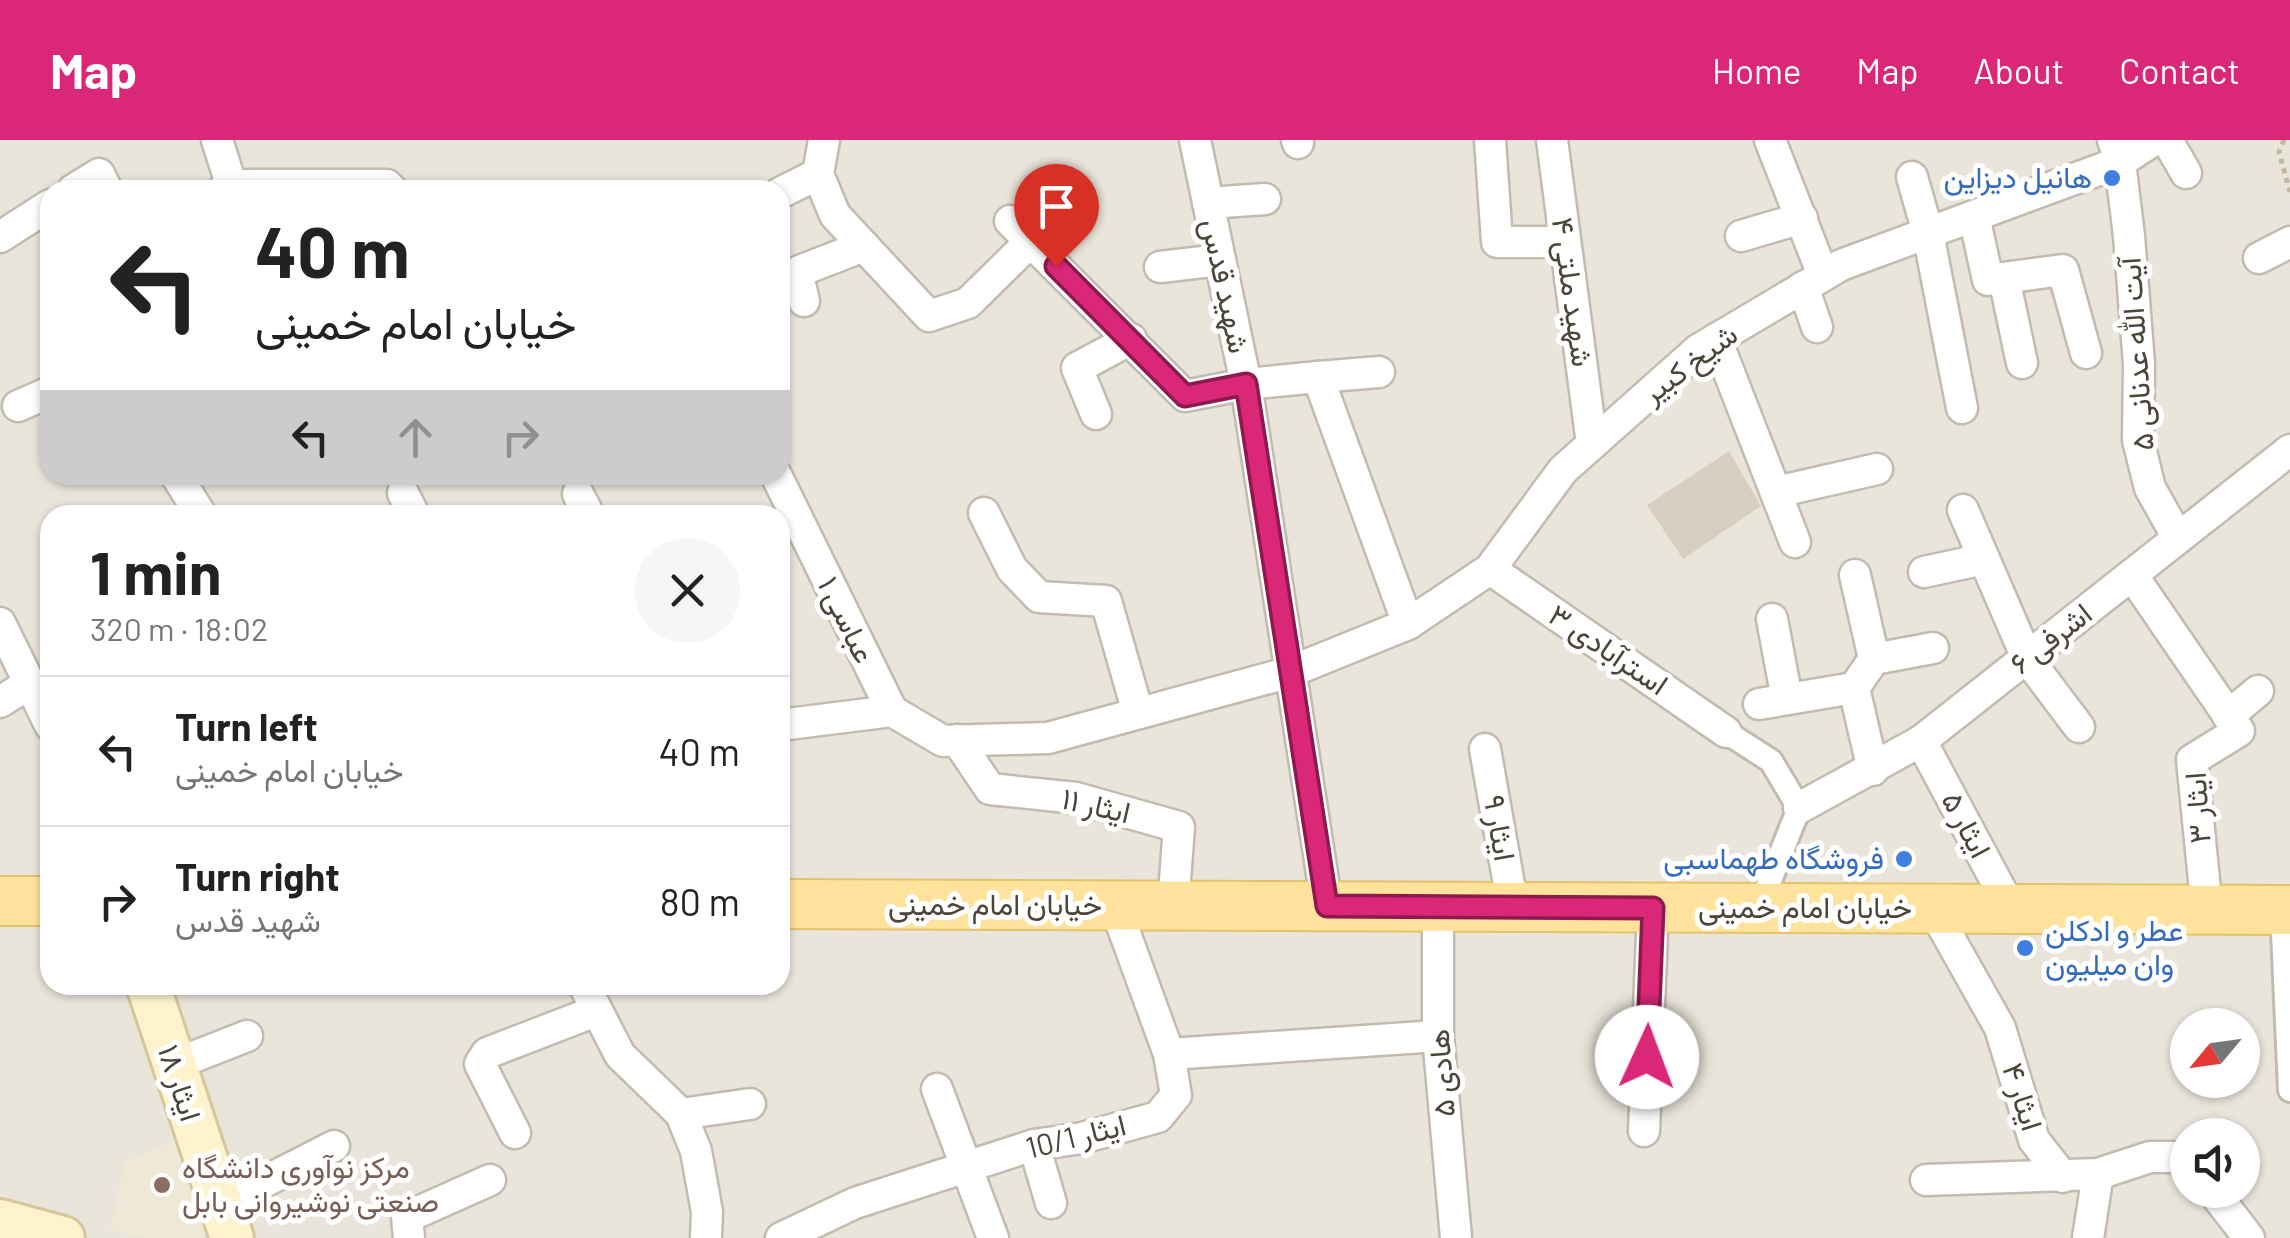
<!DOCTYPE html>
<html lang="en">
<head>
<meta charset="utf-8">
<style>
  :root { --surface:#fff; --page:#f6f6f6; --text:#222; --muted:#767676; --line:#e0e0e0; --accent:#db2777 }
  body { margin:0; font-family:Barlow,Vazirmatn,sans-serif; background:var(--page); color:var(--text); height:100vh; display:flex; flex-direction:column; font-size:38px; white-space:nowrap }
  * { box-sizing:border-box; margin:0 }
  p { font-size:32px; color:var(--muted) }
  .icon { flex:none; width:55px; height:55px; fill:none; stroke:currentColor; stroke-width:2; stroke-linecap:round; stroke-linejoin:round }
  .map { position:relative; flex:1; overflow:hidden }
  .side { position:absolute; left:40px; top:365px; width:750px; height:490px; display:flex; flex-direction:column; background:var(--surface); border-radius:30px; box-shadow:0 2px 8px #0004 }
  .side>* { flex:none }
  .hud { position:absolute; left:40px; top:40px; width:750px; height:305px; border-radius:30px; box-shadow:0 2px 8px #0004; background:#fff; color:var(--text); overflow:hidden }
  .needle { width:65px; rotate:241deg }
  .controls { position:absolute; left:2170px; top:868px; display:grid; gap:20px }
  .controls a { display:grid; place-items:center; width:90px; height:90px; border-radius:50%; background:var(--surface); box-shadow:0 2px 8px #0004; font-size:50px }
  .pin { position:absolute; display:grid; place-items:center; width:85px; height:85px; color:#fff; margin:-102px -42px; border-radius:50% 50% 50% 0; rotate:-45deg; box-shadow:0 0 10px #0007 }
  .pin .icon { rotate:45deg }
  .me { position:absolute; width:110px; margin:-55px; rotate:2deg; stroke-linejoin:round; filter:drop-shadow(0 0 8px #0008) }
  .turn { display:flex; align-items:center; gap:35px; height:210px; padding:0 50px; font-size:45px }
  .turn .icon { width:130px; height:130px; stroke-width:2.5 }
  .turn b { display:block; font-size:70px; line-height:85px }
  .lanes { display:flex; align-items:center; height:95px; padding:0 50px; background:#0003; justify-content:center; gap:50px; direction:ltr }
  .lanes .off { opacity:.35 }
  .round { display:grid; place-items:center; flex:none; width:105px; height:105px; border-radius:52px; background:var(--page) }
  .headline { display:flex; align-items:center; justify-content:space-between; height:170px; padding:0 50px }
  h1 { font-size:60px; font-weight:700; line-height:75px }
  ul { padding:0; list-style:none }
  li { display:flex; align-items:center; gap:30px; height:150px; padding:0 50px; border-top:2px solid var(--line) }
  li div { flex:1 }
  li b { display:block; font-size:38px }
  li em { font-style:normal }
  header { display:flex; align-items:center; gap:60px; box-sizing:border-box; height:140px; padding:0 50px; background:var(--accent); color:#fff }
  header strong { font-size:48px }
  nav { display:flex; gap:55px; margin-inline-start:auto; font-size:35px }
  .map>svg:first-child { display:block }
  .residential { fill:#eae5da; fill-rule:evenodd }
  .education { fill:#efe8d6 }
  .building { fill:#d8cfc1 }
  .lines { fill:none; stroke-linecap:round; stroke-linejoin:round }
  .pedestrian-casing { stroke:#c2bbae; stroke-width:28 }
  .minor-casing { stroke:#c2bbae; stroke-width:35 }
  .secondary-casing { stroke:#d6c79b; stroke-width:48 }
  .primary-casing { stroke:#e6c16a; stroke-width:52 }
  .path { stroke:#c4b79f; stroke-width:5; stroke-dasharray:5 5; stroke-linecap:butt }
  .pedestrian { stroke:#fff; stroke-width:22 }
  .minor { stroke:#fff; stroke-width:30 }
  .secondary { stroke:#fff3cd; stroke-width:42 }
  .primary { stroke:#ffe39c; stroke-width:48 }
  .route-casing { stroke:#8e194d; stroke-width:25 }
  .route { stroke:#db2777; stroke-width:18 }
  .shop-dot { fill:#3f7fe0; stroke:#fff; stroke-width:4 }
  .education-dot { fill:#8d6e63; stroke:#fff; stroke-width:4 }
  .labels { text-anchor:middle; stroke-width:10; stroke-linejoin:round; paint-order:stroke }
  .shop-label { font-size:30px; fill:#366cbe; stroke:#fff; text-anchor:end }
  .street-label { font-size:30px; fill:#4b4439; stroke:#fff }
  .education-label { font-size:30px; fill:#785e54; stroke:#fff; text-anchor:start }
</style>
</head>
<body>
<header>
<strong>Map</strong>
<nav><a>Home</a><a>Map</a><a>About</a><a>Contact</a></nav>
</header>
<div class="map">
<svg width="2290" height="1098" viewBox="0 0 2290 1098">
  <rect width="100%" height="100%" fill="#f6f3ec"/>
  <!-- residential -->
  <path class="residential" d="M 0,0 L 2290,0 L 2290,1098 L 0,1098 ZM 50,50 L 780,50 L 780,335 L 50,335 ZM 50,375 L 780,375 L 780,845 L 50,845 ZM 2188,885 L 2242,885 L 2242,940 L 2188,940 ZM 2188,995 L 2242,995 L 2242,1050 L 2188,1050 Z"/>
  <!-- education -->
  <path class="education" d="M 188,996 L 210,1067 L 202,1098 L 148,1098 L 110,1089 L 125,1022 Z"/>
  <!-- building -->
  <path class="building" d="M 1729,311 L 1761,366 L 1683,419 L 1647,365 Z"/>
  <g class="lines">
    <!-- pedestrian casing -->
    <g class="pedestrian-casing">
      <g id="pedestrian">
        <path d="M 1726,592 L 1771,621 L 1799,668 L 1759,768"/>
        <path d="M 2282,770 L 2290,950"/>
      </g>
    </g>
    <!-- minor casing -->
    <g class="minor-casing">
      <g id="minor">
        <path d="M 217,0 L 233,50"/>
        <path d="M 824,0 L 818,34 L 835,75 L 929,176 L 968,163 L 1031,101"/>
        <path d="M 1195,0 L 1246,244 L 1327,766"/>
        <path d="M 1297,0 L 1298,3"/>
        <path d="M 1490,0 L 1497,102 L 1565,102"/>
        <path d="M 1552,0 L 1592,304"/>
        <path d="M 1770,0 L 1823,135"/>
        <path d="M 2113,0 L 2120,22 L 2129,96 L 2139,224 L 2138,300 L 2150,348 L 2178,398"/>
        <path d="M 2167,0 L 2186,33"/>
        <path d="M 1912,37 L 1928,93 L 1962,268"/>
        <path d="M 73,50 L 99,34 L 107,50"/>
        <path d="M 223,50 L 232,45 L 387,45 L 392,50"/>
        <path d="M 780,53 L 818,34"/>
        <path d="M 1208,63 L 1265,59"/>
        <path d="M 1974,76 L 1988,140 L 2063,130 L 2086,213"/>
        <path d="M 1010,81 L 1185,256 L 1246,244 L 1318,237 L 1408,484"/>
        <path d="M 1741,96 L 1802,78"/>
        <path d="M 0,97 L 50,65"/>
        <path d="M 2259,118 L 2290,102"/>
        <path d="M 1160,127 L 1220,120"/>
        <path d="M 2004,138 L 2022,223"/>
        <path d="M 1803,147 L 1817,187"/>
        <path d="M 804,161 L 797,132 L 864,106"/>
        <path d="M 1716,199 L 1795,402"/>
        <path d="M 1318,237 L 1379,232"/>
        <path d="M 18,266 L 50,252"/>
        <path d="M 1096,274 L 1077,228 L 1131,199"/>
        <path d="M 176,335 L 201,375"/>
        <path d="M 776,335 L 892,571"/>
        <path d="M 1776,352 L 1877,329"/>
        <path d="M 403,353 L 414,375"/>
        <path d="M 578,354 L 589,375"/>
        <path d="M 1963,370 L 2027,518 L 2079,587"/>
        <path d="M 984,373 L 1012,429 L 1039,457 L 1106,461 L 1138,573"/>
        <path d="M 1490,429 L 1726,592"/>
        <path d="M 1924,432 L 1984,419"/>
        <path d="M 2132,435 L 2239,591 L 2192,620 L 2207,770"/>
        <path d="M 1772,479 L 1787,559"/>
        <path d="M 0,483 L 50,585"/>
        <path d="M 1874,519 L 1933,508"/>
        <path d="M 1854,548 L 1873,630"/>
        <path d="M 0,562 L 30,543"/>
        <path d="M 1759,564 L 1854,548 L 1874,519 L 1855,435"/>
        <path d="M 2228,576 L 2258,551"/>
        <path d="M 780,585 L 892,571 L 943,601 L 1048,598 L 1287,533 L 1408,484 L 1490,429 L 1563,330 L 1698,210 L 1841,125 L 2120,22 L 2154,0"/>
        <path d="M 957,600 L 990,649 L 1076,658 L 1179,687 L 1173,766"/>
        <path d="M 1921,601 L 2011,769"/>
        <path d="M 1485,609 L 1513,767"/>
        <path d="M 1799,668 L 1921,601 L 2290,310"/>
        <path d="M 1438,767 L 1438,896 L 1456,1098"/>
        <path d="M 1933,769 L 2000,888 L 2034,1000 L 2063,1037"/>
        <path d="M 584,845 L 620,915 L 681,974 L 696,1011 L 707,1072 L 706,1098"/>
        <path d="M 1169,914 L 1438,896"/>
        <path d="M 173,925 L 247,896"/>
        <path d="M 937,949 L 993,1098"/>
        <path d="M 681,974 L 750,964"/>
        <path d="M 1644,991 L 1653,768"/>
        <path d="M 515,993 L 480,924 L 487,913 L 596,871"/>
        <path d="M 1034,1005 L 1051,1063"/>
        <path d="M 1926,1040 L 2098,1034 L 2150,1017 L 2177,1017 L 2188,1027"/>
        <path d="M 2212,1050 L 2249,1098"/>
        <path d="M 219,1065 L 334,1006"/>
        <path d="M 409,1098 L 407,1077 L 490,1040"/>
        <path d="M 781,1098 L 855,1063 L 1034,1005 L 1082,998 L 1158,977 L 1176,955 L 1169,914 L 1115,766"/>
        <path d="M 2088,1098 L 2098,1034"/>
      </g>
    </g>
    <!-- secondary casing -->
    <g class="secondary-casing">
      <g id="secondary">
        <path d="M 148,845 L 232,1098"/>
        <path d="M 0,1081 L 63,1098"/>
      </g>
    </g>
    <!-- primary casing -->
    <g class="primary-casing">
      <g id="primary">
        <path d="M 0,761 L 50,761"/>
        <path d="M 780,764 L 2290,770"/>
      </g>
    </g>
    <!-- path -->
    <path class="path" d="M 2284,0 L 2279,12 L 2290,52"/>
    <!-- pedestrian -->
    <use href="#pedestrian" class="pedestrian"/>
    <!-- minor -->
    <use href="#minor" class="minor"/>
    <!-- secondary -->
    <use href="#secondary" class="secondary"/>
    <!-- primary -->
    <use href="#primary" class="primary"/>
  </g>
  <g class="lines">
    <!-- route casing -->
    <g class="route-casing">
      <path id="route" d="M 1056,126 L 1185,256 L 1246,244 L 1327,766 L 1653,768 L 1647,917"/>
    </g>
    <!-- route -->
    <use href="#route" class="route"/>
  </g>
  <!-- markers -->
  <g class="shop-dot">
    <circle cx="2112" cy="38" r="10"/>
    <circle cx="1904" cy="719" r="10"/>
    <circle cx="2025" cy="808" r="10"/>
  </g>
  <circle class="education-dot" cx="162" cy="1045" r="10"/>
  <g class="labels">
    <!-- shop labels -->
    <g class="shop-label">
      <text x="2092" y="48">هانیل دیزاین</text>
      <text x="1884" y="729">فروشگاه طهماسبی</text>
      <text x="2045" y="801" text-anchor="start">عطر و ادکلن<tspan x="2045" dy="34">وان میلیون</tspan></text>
    </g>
    <!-- street labels -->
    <g class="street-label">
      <text transform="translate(1225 146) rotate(78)" y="10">شهید قدس</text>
      <text transform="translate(1572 152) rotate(82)" y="10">شهید ملتی ۴</text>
      <text transform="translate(2137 214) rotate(-94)" y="10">آیت الله عدنانی ۵</text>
      <text transform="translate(1690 224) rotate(-37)" y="10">شیخ کبیر</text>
      <text transform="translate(846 480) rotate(64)" y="10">عباسی ۱</text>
      <text transform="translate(2051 499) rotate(-38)" y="10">اشرفی ۶</text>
      <text transform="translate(1608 510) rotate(34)" y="10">استرآبادی ٣</text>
      <text transform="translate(1096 666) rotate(13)" y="10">ایثار ۱۱</text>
      <text transform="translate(2198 668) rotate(-94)" y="10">ایثار ۳</text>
      <text transform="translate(1966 685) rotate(62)" y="10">ایثار ۵</text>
      <text transform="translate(1499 688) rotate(80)" y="10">ایثار ۹</text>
      <text x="995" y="775">خیابان امام خمینی</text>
      <text x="1805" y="778">خیابان امام خمینی</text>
      <text transform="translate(1442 933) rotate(-94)" y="10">هادی ۵</text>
      <text transform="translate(179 943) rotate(72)" y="10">ایثار ۱۸</text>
      <text transform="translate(2022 957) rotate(72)" y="10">ایثار ۴</text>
      <text transform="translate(1076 997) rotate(-14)" y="10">ایثار 10/1</text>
    </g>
    <!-- education labels -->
    <g class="education-label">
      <text x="182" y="1038">مرکز نوآوری دانشگاه<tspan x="182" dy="34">صنعتی نوشیروانی بابل</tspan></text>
    </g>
  </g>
</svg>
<div class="controls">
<a><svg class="needle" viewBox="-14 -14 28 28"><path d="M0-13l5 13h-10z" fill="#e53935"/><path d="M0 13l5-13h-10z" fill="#767676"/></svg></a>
<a><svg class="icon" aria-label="sound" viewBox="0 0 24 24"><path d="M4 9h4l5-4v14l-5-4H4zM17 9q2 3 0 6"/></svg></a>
</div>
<div class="pin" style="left:1056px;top:126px;background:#d93025"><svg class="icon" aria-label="arrive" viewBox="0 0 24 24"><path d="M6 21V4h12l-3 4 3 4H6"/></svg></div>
<svg class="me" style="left:1647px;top:917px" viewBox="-20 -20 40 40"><circle r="19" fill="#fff"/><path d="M0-13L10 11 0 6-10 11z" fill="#db2777"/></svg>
<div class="hud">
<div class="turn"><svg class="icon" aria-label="left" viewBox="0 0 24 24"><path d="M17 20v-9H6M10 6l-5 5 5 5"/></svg><div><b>40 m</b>خیابان امام خمینی</div></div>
<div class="lanes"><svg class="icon" aria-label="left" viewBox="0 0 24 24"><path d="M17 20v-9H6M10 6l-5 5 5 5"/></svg><svg class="icon off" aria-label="ahead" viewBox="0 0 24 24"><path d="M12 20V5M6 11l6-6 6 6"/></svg><svg class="icon off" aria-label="right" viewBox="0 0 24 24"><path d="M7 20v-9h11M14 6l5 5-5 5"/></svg></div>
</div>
<section class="side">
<div class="headline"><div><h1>1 min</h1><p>320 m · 18:02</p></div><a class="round"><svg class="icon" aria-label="close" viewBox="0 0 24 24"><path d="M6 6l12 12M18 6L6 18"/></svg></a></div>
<ul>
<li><svg class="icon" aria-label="left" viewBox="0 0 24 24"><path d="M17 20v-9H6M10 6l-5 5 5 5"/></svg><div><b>Turn left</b><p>خیابان امام خمینی</p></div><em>40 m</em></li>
<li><svg class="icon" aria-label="right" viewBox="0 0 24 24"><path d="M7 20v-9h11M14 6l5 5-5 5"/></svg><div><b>Turn right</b><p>شهید قدس</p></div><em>80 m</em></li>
</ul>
</section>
</div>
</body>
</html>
